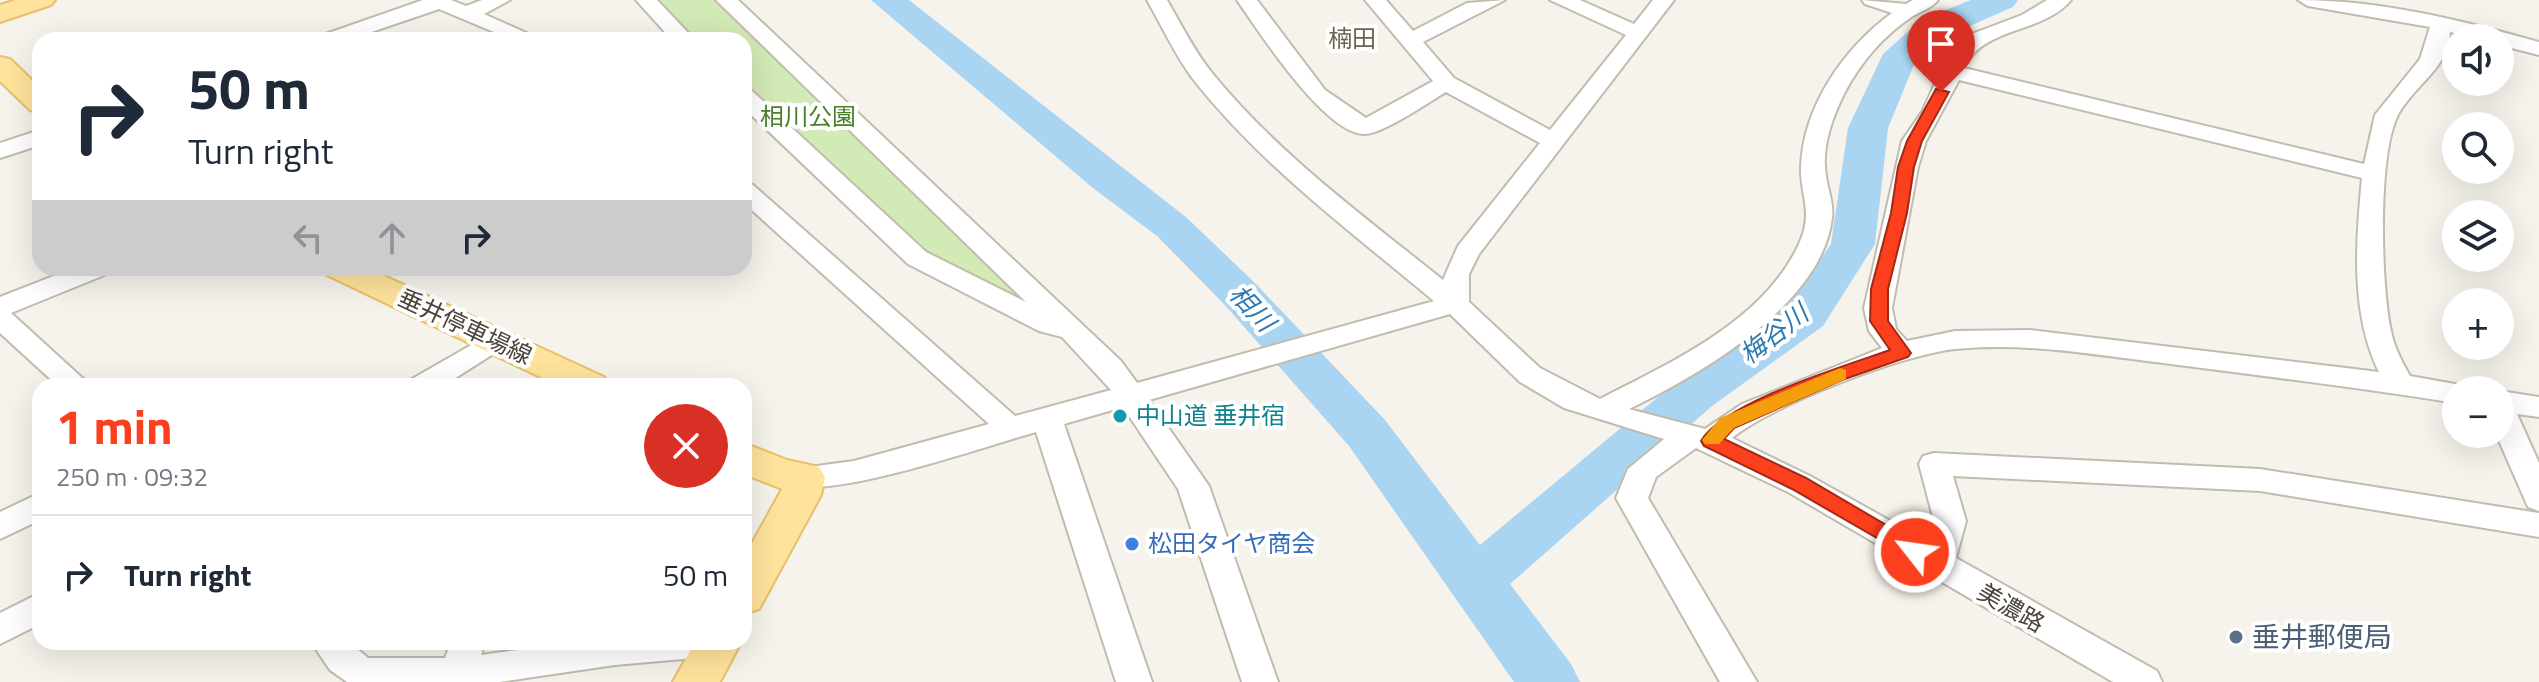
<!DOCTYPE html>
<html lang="en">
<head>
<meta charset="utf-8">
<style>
  :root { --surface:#fff; --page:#f2f2f3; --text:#1f2937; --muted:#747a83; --line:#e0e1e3; --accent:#fc3f1d }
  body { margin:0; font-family:"Titillium Web","Noto Sans JP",sans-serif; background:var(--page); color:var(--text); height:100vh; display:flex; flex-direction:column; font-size:30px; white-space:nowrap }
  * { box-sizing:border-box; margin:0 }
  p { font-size:26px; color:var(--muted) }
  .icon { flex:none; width:44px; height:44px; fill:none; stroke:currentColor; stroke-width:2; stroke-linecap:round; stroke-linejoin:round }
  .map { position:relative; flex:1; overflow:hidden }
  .panel { position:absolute; left:32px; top:378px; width:720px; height:272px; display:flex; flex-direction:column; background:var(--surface); border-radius:24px; box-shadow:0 8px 32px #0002 }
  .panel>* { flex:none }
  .hud { position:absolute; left:32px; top:32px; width:720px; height:244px; border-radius:24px; box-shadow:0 8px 32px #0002; background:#fff; color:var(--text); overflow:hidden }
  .tools { position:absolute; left:2442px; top:24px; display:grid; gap:16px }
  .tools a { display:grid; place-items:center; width:72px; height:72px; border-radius:50%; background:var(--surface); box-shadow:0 8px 32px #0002; font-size:40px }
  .pin { position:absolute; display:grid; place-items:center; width:68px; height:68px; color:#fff; margin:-82px -34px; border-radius:50% 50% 50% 0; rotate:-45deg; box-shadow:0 0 8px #0007 }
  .pin .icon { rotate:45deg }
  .me { position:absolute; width:88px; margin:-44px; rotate:300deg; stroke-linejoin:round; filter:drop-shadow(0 0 6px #0008) }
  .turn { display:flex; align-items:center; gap:28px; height:168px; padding:0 24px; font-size:36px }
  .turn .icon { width:104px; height:104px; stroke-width:2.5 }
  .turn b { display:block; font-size:56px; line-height:68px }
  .lanes { display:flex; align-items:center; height:76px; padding:0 24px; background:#0003; justify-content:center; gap:40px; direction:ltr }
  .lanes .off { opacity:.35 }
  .round { display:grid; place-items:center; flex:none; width:84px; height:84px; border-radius:42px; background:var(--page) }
  .head { display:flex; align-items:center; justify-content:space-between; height:136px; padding:0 24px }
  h1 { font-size:48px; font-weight:700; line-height:60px; color:var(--accent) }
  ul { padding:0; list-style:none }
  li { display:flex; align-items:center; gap:24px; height:120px; padding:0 24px; border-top:2px solid var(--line) }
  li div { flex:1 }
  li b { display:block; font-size:30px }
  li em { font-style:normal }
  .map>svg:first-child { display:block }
  .green { fill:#d2eab5 }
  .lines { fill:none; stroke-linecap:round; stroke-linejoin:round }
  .river { fill:#a9d4f2; fill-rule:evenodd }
  .minor-casing { stroke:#c2bbae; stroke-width:4 }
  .major-casing { stroke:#e6c16a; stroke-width:4 }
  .minor { fill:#fff; fill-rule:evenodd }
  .major { fill:#ffe39c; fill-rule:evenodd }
  .route { fill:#fc3f1d; stroke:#a42913; stroke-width:2 }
  .slow { fill:#f59e0b }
  .culture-dot { fill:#0f9aa8; stroke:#fff; stroke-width:3 }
  .shop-dot { fill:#3f7fe0; stroke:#fff; stroke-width:3 }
  .service-dot { fill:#5c6f8a; stroke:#fff; stroke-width:3 }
  .labels { text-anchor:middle; stroke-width:8; stroke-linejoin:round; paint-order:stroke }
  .far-quarter-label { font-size:24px; fill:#6e6250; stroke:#fff }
  .park-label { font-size:24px; fill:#4a7f2a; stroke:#fff }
  .street-label { font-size:24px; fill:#4b4439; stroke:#fff }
  .culture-label { font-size:24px; fill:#0d838f; stroke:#fff; text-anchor:start }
  .shop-label { font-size:24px; fill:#366cbe; stroke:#fff; text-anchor:start }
  .water-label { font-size:26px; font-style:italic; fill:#2e7ab2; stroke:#fff }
  .near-service-label { font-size:28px; fill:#4e5e75; stroke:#fff; text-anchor:start }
</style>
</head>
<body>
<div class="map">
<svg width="2539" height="682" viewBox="0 0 2539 682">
  <rect width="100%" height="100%" fill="#f6f3ec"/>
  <!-- green -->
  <path class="green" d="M 654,0 L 721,0 L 1050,317 L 917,254 L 744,90 L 744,40 L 692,40 Z"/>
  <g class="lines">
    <!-- river -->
    <path class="river" d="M 871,0 L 909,0 L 1187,218 L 1255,283 L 1385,420 L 1480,545 L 1676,382 L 1789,304 L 1831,244 L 1848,128 L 1883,54 L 1921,20 L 1971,0 L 2018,0 L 2013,7 L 1947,36 L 1913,67 L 1888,128 L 1875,244 L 1823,326 L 1712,406 L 1510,584 L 1571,664 L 1580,682 L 1514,682 L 1349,446 L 1223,303 L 1157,236 L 1093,188 Z"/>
    <!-- minor casing -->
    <g class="minor-casing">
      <g id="minor">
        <path d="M 451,0 L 466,6 L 482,0 L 510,0 L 484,14 L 542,40 L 513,40 L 439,9 L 348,40 L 316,40 L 320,36 L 423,0 Z"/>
        <path d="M 636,0 L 657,0 L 695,40 L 672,40 Z"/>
        <path d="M 716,0 L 738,0 L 1121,361 L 1137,383 L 1434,301 C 1350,231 1261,165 1193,79 C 1175,55 1162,26 1147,0 L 1167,0 C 1181,24 1194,51 1212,73 C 1278,154 1362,215 1443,280 L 1458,246 L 1540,143 L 1446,92 C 1429,102 1380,136 1363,134 C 1324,132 1259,32 1237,0 L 1257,0 L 1325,90 L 1366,118 L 1433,81 L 1365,0 L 1386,0 L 1413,31 L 1467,3 L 1505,0 L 1423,42 L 1454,78 L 1550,130 L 1626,35 L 1550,0 L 1580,0 L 1634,24 L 1653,0 L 1674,0 L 1479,254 L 1469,274 L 1469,302 L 1540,368 L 1600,399 C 1671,362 1763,322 1799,244 C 1814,211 1800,197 1801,166 C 1804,105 1844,48 1892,13 L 1865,4 L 1862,0 L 1906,4 L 1913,0 L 1938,0 C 1932,8 1921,11 1913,16 C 1884,35 1860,63 1844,94 C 1832,118 1821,149 1826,176 C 1828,191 1834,203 1832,218 C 1822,305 1699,375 1629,409 L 1705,429 L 1742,404 L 1882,348 L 1869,331 L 1864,308 L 1902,141 L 1922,112 L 1948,55 L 1969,35 L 2022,15 L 2047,0 L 2071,0 C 2043,34 1983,26 1964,68 L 2364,164 L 2375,115 L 2420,59 L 2430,27 L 2308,6 L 2298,0 C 2380,0 2460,20 2539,42 L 2539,55 L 2500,45 L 2500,38 L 2475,38 L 2450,32 C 2449,67 2415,85 2399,113 C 2377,152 2381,286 2391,331 C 2394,347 2402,362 2410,376 L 2466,386 L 2469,390 L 2456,390 L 2456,403 C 2356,387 2256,375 2155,362 C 2089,354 2022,342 1955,349 C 1901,355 1775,404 1732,438 L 1810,476 L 1928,542 L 1934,521 L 1919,464 L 1923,456 L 1934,453 L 2260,469 L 2539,513 L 2539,537 L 2260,491 L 1953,476 L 1966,521 L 1956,558 L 2157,671 L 2162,682 L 2113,682 L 1788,492 L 1696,448 L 1656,477 L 1648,498 L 1757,682 L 1720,682 L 1616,498 L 1628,469 L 1664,439 L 1564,408 L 1520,382 L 1450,314 L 1149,400 L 1209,486 L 1278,682 L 1242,682 L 1178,489 L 1123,407 L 1064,424 L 1152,682 L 1116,682 L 1036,432 C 986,446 838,498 794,485 L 789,477 L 794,469 L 854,461 L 989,424 L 744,203 L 744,183 L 753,185 L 1015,416 L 1111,390 L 1062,337 L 1039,331 L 908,264 L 744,108 L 744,89 L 752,91 L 926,252 L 1026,302 ZM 1959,80 L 2362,178 C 2356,241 2350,313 2379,372 L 2030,330 L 1955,331 L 1907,341 L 1896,329 L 1892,308 L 1918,167 L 1926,141 Z"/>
        <path d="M 40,130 L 40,145 L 0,158 L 0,143 Z"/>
        <path d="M 74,268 L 111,268 L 107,274 L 11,313 L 91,386 L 58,386 L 0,333 L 0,297 Z"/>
        <path d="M 494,332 L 504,335 L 508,341 L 504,347 L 443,386 L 407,386 L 412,379 Z"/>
        <path d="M 2500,391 L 2539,397 L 2539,417 L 2517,414 L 2539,463 L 2539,511 L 2528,507 L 2496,434 L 2500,434 Z"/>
        <path d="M 40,493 L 40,520 L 0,539 L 0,512 Z"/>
        <path d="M 40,593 L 40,624 L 0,644 L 0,613 Z"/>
        <path d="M 311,642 L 349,642 L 368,658 L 445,658 L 451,642 L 485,642 L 481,655 L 575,642 L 734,642 L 729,652 L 717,656 L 615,665 L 499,682 L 347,682 L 330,670 Z"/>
      </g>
    </g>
    <!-- major casing -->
    <g class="major-casing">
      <g id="major">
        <path d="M 16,0 L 55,0 L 51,5 L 0,22 L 0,5 Z"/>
        <path d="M 0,57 L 10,59 L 40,88 L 40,113 L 30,110 L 0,81 Z"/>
        <path d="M 322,268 L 367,268 L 604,377 L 610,386 L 559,386 L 327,275 Z"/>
        <path d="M 744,443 L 787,460 L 819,467 L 825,477 L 821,495 L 759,609 L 744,614 L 744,558 L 782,489 L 744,474 Z"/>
        <path d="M 695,642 L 741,642 L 720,682 L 673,682 Z"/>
      </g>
    </g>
    <!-- minor -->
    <use href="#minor" class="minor"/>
    <!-- major -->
    <use href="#major" class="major"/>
  </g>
  <!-- route -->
  <path class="route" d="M 1936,89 L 1949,92 L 1922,141 L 1914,167 L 1907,213 L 1888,289 L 1888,321 L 1911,353 L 1908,357 L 1842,380 L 1734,428 L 1724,439 L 1806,478 L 1922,546 L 1925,552 L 1922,557 L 1915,560 L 1792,489 L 1704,446 L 1701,441 C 1724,402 1845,366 1890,350 L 1870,321 L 1871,289 L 1891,213 L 1898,167 L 1907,141 Z"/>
  <!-- slow -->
  <path class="slow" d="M 1840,368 L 1846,370 L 1846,379 L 1734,428 L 1719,444 L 1705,444 L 1702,440 L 1720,418 Z"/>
  <!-- markers -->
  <circle class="culture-dot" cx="1120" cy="416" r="8"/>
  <circle class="shop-dot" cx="1132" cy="544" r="8"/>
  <circle class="service-dot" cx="2236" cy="637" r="8"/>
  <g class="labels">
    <!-- far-quarter labels -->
    <g class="far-quarter-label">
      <text x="1352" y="47">楠田</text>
    </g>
    <!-- park labels -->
    <g class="park-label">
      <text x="808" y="125">相川公園</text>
    </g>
    <!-- street labels -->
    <g class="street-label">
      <text transform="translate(465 327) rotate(25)" y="8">垂井停車場線</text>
      <text transform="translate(2011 608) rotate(30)" y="8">美濃路</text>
    </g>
    <!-- culture labels -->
    <g class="culture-label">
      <text x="1136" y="424">中山道 垂井宿</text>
    </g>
    <!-- shop labels -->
    <g class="shop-label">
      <text x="1148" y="552">松田タイヤ商会</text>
    </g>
    <!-- water labels -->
    <g class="water-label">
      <text transform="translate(1252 308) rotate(47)" y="9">相川</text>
      <text transform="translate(1774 334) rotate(-38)" y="9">梅谷川</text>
    </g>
    <!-- near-service labels -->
    <g class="near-service-label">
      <text x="2252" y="647">垂井郵便局</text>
    </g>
  </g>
</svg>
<div class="tools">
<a><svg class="icon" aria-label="sound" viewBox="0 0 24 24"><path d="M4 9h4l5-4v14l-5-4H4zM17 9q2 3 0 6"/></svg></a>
<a><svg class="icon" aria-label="search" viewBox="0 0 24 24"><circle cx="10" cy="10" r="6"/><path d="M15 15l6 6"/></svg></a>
<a><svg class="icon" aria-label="layers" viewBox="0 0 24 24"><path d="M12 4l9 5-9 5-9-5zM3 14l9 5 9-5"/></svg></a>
<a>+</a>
<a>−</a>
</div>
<div class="pin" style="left:1941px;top:92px;background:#d93025"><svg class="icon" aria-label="arrive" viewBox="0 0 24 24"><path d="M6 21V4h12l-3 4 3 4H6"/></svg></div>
<svg class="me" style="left:1915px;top:552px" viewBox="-20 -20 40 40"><circle r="17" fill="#fc3f1d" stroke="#fff" stroke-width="3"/><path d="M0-11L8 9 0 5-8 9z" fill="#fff"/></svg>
<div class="hud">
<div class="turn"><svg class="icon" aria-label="right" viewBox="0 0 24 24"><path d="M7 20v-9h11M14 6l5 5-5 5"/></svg><div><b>50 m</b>Turn right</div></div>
<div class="lanes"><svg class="icon off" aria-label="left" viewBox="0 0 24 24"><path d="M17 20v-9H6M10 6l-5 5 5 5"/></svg><svg class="icon off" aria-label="ahead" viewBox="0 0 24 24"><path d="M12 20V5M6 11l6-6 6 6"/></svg><svg class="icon" aria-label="right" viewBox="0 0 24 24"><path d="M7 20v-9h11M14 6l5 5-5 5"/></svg></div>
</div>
<section class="panel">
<div class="head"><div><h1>1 min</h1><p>250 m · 09:32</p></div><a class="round" style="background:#d93025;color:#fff"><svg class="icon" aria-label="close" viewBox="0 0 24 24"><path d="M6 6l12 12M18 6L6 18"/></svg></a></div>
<ul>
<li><svg class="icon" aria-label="right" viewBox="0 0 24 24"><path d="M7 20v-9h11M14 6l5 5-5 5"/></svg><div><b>Turn right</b></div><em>50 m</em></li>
</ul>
</section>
</div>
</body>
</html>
